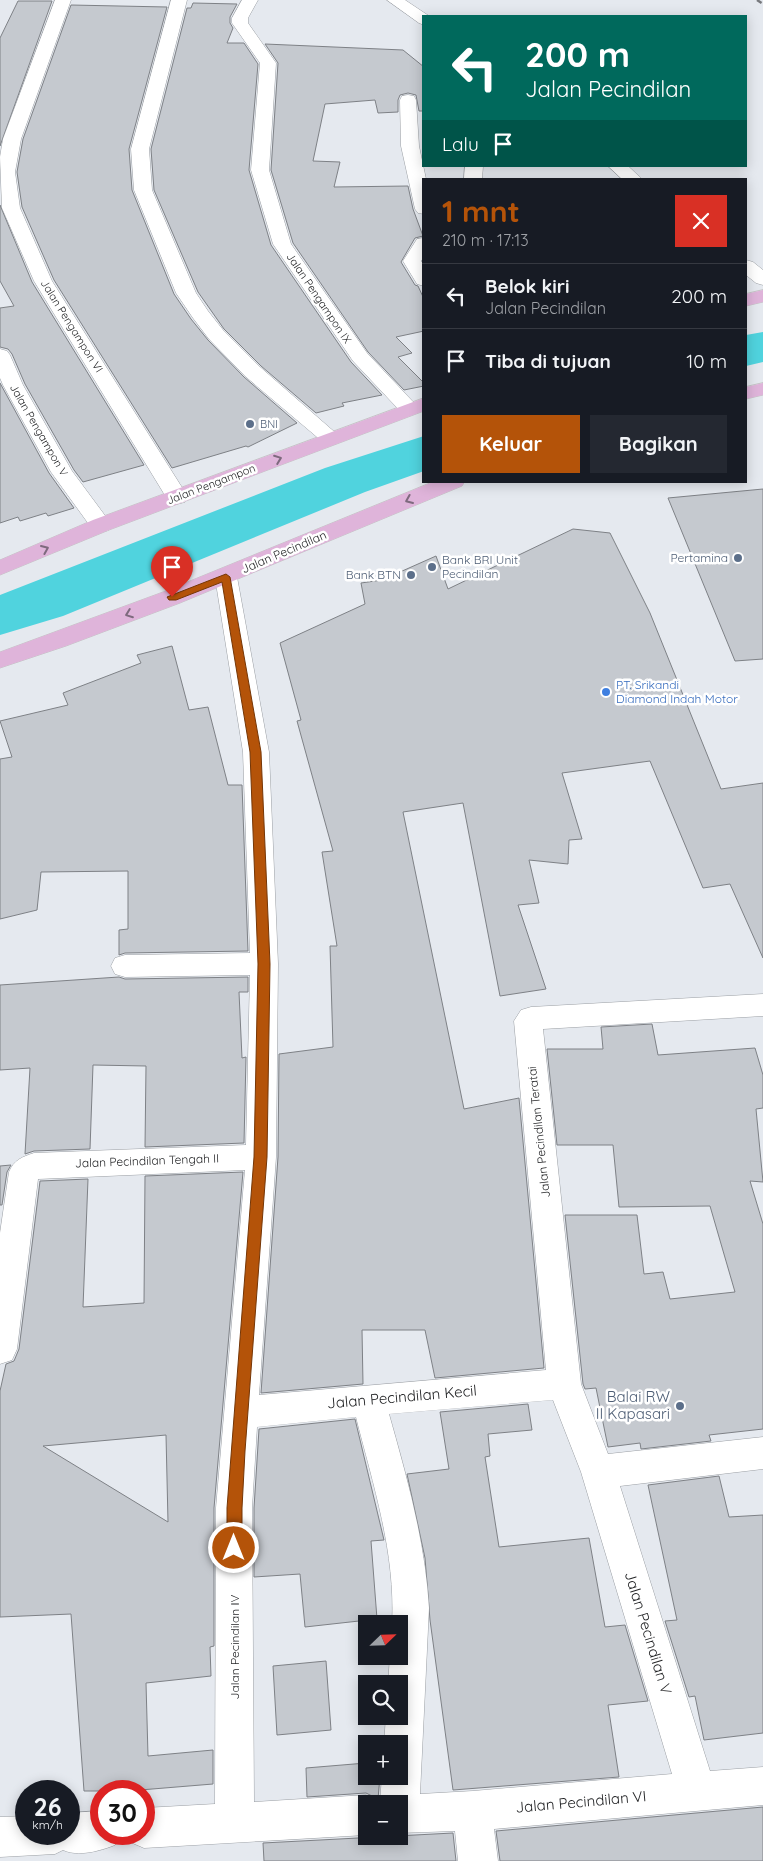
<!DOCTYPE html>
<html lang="id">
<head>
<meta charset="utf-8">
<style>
  :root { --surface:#171b24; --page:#242831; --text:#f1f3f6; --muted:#9ea1a6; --line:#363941; --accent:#b45309 }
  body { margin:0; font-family:Quicksand,sans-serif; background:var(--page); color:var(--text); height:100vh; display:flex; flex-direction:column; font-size:19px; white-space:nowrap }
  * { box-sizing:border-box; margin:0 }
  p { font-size:16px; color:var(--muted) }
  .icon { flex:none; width:28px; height:28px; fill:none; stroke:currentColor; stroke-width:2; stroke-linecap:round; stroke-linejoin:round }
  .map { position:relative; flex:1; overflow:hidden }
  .side { position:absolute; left:422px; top:178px; width:325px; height:305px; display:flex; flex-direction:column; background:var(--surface); border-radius:0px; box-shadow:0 2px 12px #0003 }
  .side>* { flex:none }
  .guide { position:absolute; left:422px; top:15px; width:325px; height:152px; border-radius:0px; box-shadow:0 2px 12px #0003; background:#00695c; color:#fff; overflow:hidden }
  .needle { width:32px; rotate:67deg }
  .controls { position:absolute; left:358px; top:1615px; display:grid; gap:10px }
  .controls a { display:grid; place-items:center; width:50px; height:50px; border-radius:0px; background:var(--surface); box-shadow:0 2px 12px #0003; font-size:25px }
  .speed { position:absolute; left:15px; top:1780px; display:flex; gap:10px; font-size:25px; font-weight:700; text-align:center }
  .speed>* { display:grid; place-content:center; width:65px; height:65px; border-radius:50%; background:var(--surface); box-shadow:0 2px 12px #0003; line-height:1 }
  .speed small { font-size:12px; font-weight:400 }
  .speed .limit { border:8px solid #d22; background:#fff; color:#111 }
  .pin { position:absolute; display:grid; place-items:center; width:42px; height:42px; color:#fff; margin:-51px -21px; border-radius:50% 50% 50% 0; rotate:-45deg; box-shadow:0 0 5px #0007 }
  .pin .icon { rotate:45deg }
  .me { position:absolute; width:55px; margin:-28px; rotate:0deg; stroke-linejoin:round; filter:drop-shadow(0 0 4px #0008) }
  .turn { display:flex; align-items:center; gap:18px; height:105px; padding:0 20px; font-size:22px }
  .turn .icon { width:65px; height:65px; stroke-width:2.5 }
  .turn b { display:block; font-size:35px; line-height:42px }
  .then { display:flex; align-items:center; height:48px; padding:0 20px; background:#0003; gap:10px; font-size:19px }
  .round { display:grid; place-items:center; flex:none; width:52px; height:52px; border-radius:0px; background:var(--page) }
  .summary { display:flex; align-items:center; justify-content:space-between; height:85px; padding:0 20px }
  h1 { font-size:30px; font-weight:800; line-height:38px; color:var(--accent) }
  .button { display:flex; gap:10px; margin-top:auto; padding:10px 20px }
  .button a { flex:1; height:58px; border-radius:0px; background:var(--accent); color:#fff; font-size:20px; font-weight:800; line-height:58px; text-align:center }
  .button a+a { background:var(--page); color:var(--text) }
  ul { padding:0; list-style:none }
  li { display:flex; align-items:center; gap:15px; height:65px; padding:0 20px; border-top:1px solid var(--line) }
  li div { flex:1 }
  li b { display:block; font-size:19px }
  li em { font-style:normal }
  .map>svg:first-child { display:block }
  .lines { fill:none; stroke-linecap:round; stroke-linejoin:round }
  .river { fill:#50d3de; fill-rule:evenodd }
  .building { fill:#c5c9cf; stroke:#7e8186; fill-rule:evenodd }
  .minor-casing { stroke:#9b9fa4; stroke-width:1 }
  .major-casing { stroke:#c4c5c5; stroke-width:1 }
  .minor { fill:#fff; fill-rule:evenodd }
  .major { fill:#dfb4da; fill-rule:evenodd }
  .rail { stroke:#77797d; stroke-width:2.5; stroke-dasharray:5.5 5.5; stroke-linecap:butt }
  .oneway { stroke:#7e6a7e }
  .route { fill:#b45309; stroke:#753606 }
  .service-dot { fill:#5c6f8a; stroke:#fff; stroke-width:2 }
  .shop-dot { fill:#3f7fe0; stroke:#fff; stroke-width:2 }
  .labels { text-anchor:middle; stroke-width:5; stroke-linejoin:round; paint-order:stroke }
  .far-street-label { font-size:11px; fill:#1e1f21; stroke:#fff }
  .far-service-label { font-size:11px; fill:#4e5e75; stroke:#fff; text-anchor:start }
  .street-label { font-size:12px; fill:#1e1f21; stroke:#fff }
  .service-label { font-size:12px; fill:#4e5e75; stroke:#fff; text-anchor:end }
  .shop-label { font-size:12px; fill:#366cbe; stroke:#fff; text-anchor:start }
  .near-street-label { font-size:15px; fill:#1e1f21; stroke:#fff }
  .near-service-label { font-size:15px; fill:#4e5e75; stroke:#fff; text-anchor:end }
</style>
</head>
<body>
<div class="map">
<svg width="763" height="1861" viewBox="0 0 763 1861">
  <rect width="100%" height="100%" fill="#e5e9ef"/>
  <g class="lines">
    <!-- river -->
    <g class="river">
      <path d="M 763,332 L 763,362 L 746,366 L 746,335 Z"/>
      <path d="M 424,436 L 424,471 L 365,492 L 63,616 L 0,635 L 0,595 L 325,468 Z"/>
    </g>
  </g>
  <!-- building -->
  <g class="building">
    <path d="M 18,1 L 52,1 L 0,146 L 0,38 Z"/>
    <path d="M 193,3 L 237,4 L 230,17 L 230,23 L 233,28 L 227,43 L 244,43 L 258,64 L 249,170 L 271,245 L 351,362 L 382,395 L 342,403 L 344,406 L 316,413 L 261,366 L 224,329 L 198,292 L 154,190 L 151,149 L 187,8 L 191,8 Z"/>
    <path d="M 71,5 L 167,7 L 129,149 L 132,190 L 174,294 L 191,319 L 208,340 L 244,377 L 297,423 L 248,447 L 246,446 L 172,468 L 54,280 L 22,207 L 17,172 L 23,139 Z"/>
    <path d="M 265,44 L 403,50 L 424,67 L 424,111 L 419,111 L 416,95 L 408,93 L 400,95 L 398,100 L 398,112 L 378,113 L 375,100 L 325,104 L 313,161 L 340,162 L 334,187 L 408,186 L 413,209 L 423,236 L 415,238 L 401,262 L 415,285 L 418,286 L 424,299 L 424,331 L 396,337 L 412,353 L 398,357 L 424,383 L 424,386 L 404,390 L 368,352 L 293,243 L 271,170 L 278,63 Z"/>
    <path d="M 0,205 L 32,282 L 144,465 L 83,482 L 74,470 L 25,384 L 12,354 L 8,349 L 0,347 L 0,308 L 14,306 L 0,281 Z"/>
    <path d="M 0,383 L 49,473 L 74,508 L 48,516 L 46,513 L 20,521 L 18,517 L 0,523 Z"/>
    <path d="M 763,489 L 763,659 L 735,661 L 668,498 Z"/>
    <path d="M 573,529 L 610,533 L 650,613 L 721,789 L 763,783 L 763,958 L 730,884 L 703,888 L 650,761 L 562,773 L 582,839 L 569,840 L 568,864 L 529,860 L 539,903 L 518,905 L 546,989 L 500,996 L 463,803 L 403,812 L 464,1109 L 519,1098 L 544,1368 L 435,1378 L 425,1330 L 362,1330 L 363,1384 L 261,1393 L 278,1157 L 279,1054 L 333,1047 L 330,946 L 337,946 L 322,852 L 333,851 L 297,721 L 301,720 L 280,643 L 365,604 L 361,583 L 382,580 L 436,556 L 448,589 Z"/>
    <path d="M 172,646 L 189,710 L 208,707 L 228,785 L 242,785 L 248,951 L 125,953 L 119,955 L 119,930 L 128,929 L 128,871 L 41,872 L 37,910 L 0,919 L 0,759 L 12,757 L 0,721 L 68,705 L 63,693 L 141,663 L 137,655 Z"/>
    <path d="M 119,977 L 125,979 L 248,977 L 248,992 L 239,992 L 242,1058 L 246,1057 L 244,1143 L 145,1147 L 146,1066 L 93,1065 L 90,1149 L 34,1151 L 25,1154 L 30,1068 L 0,1070 L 0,985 Z"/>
    <path d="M 652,1024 L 658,1055 L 755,1048 L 763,1075 L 763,1108 L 756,1109 L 763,1182 L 750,1181 L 763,1224 L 763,1429 L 709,1435 L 711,1441 L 641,1449 L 640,1443 L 608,1447 L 596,1388 L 585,1389 L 583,1384 L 565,1215 L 637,1215 L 644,1274 L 663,1272 L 670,1299 L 735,1292 L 710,1206 L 619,1207 L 613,1145 L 557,1145 L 547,1049 L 603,1049 L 601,1027 Z"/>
    <path d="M 11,1165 L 7,1172 L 2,1205 L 0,1205 L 0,1166 Z"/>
    <path d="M 243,1172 L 214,1508 L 214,1646 L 210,1647 L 211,1676 L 146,1683 L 148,1756 L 213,1750 L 213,1784 L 128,1791 L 84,1791 L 71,1614 L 0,1617 L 0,1391 L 6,1364 L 14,1361 L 19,1349 L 40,1181 L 88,1179 L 83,1307 L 144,1303 L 145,1176 ZM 166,1435 L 168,1522 L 43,1446 Z"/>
    <path d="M 528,1404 L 532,1430 L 488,1434 L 490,1456 L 485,1457 L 499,1547 L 589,1538 L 605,1627 L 625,1625 L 648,1701 L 608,1705 L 619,1777 L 453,1790 L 430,1620 L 425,1558 L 407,1474 L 449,1469 L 440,1412 Z"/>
    <path d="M 355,1419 L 384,1540 L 371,1541 L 377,1619 L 305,1627 L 300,1574 L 254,1577 L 254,1508 L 259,1429 Z"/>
    <path d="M 719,1476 L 729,1517 L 763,1515 L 763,1733 L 704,1740 L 695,1696 L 689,1697 L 665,1621 L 677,1620 L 648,1485 Z"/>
    <path d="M 326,1661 L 331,1730 L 277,1735 L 273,1666 Z"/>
    <path d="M 366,1763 L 366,1776 L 380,1776 L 378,1799 L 366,1793 L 307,1797 L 306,1768 Z"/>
    <path d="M 763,1807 L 763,1861 L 500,1861 L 496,1831 Z"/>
    <path d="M 453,1833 L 456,1861 L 264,1861 L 263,1843 Z"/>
  </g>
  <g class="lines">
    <!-- minor casing -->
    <g class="minor-casing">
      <g id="minor">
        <path d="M 55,0 L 71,0 L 21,139 L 15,172 L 20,208 L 52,281 L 188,497 L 185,502 L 177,504 L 169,502 L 166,497 L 34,281 L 2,208 L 0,157 L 3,139 Z"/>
        <path d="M 171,0 L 187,0 L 149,149 L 152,190 L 196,293 L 208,311 L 223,330 L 260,367 L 338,435 L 342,439 L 338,443 L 331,445 L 324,443 L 245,376 L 209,339 L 193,318 L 176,293 L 134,190 L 131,149 Z"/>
        <path d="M 242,0 L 258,0 L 248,18 L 248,23 L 276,63 L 269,170 L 291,244 L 367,353 L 416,405 L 419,409 L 416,413 L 409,415 L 402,413 L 353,361 L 273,244 L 251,170 L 260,63 L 232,23 L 232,18 Z"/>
        <path d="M 387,0 L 405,0 L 429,16 L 424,16 L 424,25 L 419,23 Z"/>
        <path d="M 408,95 L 414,96 L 416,100 L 419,146 L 426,179 L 424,179 L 424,214 L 418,213 L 415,209 L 401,146 L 400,100 L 402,96 Z"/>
        <path d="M 465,166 L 483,166 L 482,179 L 464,179 Z"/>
        <path d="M 608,166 L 628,166 L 642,179 L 622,179 Z"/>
        <path d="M 424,238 L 424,257 L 421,261 L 424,265 L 424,286 L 417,284 L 403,261 L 417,239 Z"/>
        <path d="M 746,260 L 753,262 L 763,270 L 763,285 L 756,283 L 746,275 Z"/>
        <path d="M 0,349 L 7,351 L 10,355 L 23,385 L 72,471 L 112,525 L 109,530 L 101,532 L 93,530 L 51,472 L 3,385 L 0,378 Z"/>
        <path d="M 226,570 L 234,572 L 237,577 L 269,752 L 278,964 L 276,1157 L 259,1395 L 546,1370 L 514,1021 L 521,1010 L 531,1007 L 763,994 L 763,1016 L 543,1029 L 581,1384 L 608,1454 L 763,1437 L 763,1469 L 620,1486 L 710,1771 L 763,1767 L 763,1805 L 494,1829 L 498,1861 L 458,1861 L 455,1831 L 399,1833 L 399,1804 L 366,1804 L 366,1835 L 144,1848 L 130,1842 L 127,1834 L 144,1834 L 144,1808 L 215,1804 L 216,1508 L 245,1170 L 38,1179 L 17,1349 L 12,1360 L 0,1364 L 0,1233 L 9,1172 C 14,1160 22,1157 34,1153 L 246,1145 L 250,975 L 125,977 L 115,974 L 111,966 L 115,958 L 125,955 L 250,953 L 243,752 L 215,577 L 218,572 ZM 553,1400 L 581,1472 L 672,1774 L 473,1791 L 420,1794 L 429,1608 C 425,1541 407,1478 389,1414 ZM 356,1417 C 373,1484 396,1554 392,1624 L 399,1624 L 399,1656 L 390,1656 L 388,1684 L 399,1684 L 399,1716 L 386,1716 L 384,1744 L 399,1744 L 399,1776 L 382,1776 L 380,1802 L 366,1795 L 254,1802 L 252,1508 L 257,1427 Z"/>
        <path d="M 101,1811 L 101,1834 L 120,1834 L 115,1845 C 100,1851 78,1857 63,1850 L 55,1854 L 0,1857 L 0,1817 L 26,1816 L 26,1834 L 69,1834 L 69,1813 Z"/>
      </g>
    </g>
    <!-- major casing -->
    <g class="major-casing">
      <g id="major">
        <path d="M 763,290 L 763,302 L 746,306 L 746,294 Z"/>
        <path d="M 763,383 L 763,395 L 746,399 L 746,387 Z"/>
        <path d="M 424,398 L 424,411 L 109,530 L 0,575 L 0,560 L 93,520 Z"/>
        <path d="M 435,481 L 465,481 L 462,486 L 180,603 L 66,646 L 0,668 L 0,652 L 163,592 Z"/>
      </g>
    </g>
    <!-- minor -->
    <use href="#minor" class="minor"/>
    <!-- major -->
    <use href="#major" class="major"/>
    <!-- rail -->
    <path class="rail" d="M 757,0 L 763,4"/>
  </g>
  <!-- one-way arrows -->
  <defs><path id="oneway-chevron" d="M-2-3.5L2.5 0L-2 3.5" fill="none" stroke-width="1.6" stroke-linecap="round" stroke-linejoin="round" transform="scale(1.25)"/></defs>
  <g class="oneway">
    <use href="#oneway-chevron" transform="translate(278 459) rotate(-21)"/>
    <use href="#oneway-chevron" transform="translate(409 500) rotate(157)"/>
    <use href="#oneway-chevron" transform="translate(45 549) rotate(-23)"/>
    <use href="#oneway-chevron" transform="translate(129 614) rotate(159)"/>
  </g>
  <!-- route -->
  <path class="route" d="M 226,574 L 230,577 L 261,752 L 270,964 L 267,1157 L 245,1451 L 242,1508 L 242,1548 L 240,1553 L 234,1555 L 229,1553 L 227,1548 L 227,1508 L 254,1157 L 258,964 L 250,752 L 222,582 L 176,600 L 169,600 L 167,597 Z"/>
  <!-- markers -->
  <g class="service-dot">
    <circle cx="250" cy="424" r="5"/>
    <circle cx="738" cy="558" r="5"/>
    <circle cx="432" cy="567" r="5"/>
    <circle cx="411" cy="575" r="5"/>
    <circle cx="680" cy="1406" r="5"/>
  </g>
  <circle class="shop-dot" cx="606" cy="692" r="5"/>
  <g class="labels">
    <!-- far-street labels -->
    <g class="far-street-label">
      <text transform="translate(319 298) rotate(56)" y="4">Jalan Pengampon IX</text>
      <text transform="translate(72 326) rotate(58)" y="4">Jalan Pengampon VI</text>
      <text transform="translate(39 430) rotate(60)" y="4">Jalan Pengampon V</text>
      <text transform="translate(211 484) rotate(-21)" y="4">Jalan Pengampon</text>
    </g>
    <!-- far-service labels -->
    <g class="far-service-label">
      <text x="260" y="428">BNI</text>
    </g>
    <!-- street labels -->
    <g class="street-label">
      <text transform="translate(284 552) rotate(-23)" y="4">Jalan Pecindilan</text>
      <text transform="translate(539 1132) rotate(-96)" y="4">Jalan Pecindilan Teratai</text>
      <text transform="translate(147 1161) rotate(-2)" y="4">Jalan Pecindilan Tengah II</text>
      <text transform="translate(235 1647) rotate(-90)" y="4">Jalan Pecindilan IV</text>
    </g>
    <!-- service labels -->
    <g class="service-label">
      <text x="728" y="562">Pertamina</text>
      <text x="442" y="564" text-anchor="start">Bank BRI Unit<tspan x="442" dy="14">Pecindilan</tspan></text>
      <text x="401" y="579">Bank BTN</text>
    </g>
    <!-- shop labels -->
    <g class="shop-label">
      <text x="616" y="689">PT. Srikandi<tspan x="616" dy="14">Diamond Indah Motor</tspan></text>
    </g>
    <!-- near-street labels -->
    <g class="near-street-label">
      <text transform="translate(402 1397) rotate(-5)" y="5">Jalan Pecindilan Kecil</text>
      <text transform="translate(648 1633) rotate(73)" y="5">Jalan Pecindilan V</text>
      <text transform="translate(581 1802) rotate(-5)" y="5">Jalan Pecindilan VI</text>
    </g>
    <!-- near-service labels -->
    <g class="near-service-label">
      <text x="670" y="1402">Balai RW<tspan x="670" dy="17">II Kapasari</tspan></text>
    </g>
  </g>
</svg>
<div class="controls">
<a><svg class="needle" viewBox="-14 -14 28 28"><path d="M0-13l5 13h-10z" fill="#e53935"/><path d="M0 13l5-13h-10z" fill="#9ea1a6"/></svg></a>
<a><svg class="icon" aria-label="search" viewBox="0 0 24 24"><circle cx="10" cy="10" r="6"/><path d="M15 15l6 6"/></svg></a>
<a>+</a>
<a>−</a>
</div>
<div class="speed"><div>26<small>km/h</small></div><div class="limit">30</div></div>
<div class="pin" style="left:172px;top:597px;background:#d93025"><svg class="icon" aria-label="arrive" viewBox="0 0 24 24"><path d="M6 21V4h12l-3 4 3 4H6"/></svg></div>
<svg class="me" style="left:234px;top:1548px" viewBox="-20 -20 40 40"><circle r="17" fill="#b45309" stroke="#fff" stroke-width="3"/><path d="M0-11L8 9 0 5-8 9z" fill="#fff"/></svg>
<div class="guide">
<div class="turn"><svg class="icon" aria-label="left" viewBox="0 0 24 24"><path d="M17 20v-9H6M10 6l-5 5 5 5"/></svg><div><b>200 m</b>Jalan Pecindilan</div></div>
<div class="then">Lalu<svg class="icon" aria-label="arrive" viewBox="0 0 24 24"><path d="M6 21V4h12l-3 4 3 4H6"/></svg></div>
</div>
<section class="side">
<div class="summary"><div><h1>1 mnt</h1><p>210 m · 17:13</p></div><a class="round" style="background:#d93025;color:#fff"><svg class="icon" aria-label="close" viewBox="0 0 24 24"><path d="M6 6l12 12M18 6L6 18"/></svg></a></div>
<ul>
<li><svg class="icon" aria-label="left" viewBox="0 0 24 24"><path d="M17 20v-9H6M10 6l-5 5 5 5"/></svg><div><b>Belok kiri</b><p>Jalan Pecindilan</p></div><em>200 m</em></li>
<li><svg class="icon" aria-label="arrive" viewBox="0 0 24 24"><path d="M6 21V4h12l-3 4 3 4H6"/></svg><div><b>Tiba di tujuan</b></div><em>10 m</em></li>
</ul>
<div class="button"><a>Keluar</a><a>Bagikan</a></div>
</section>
</div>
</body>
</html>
